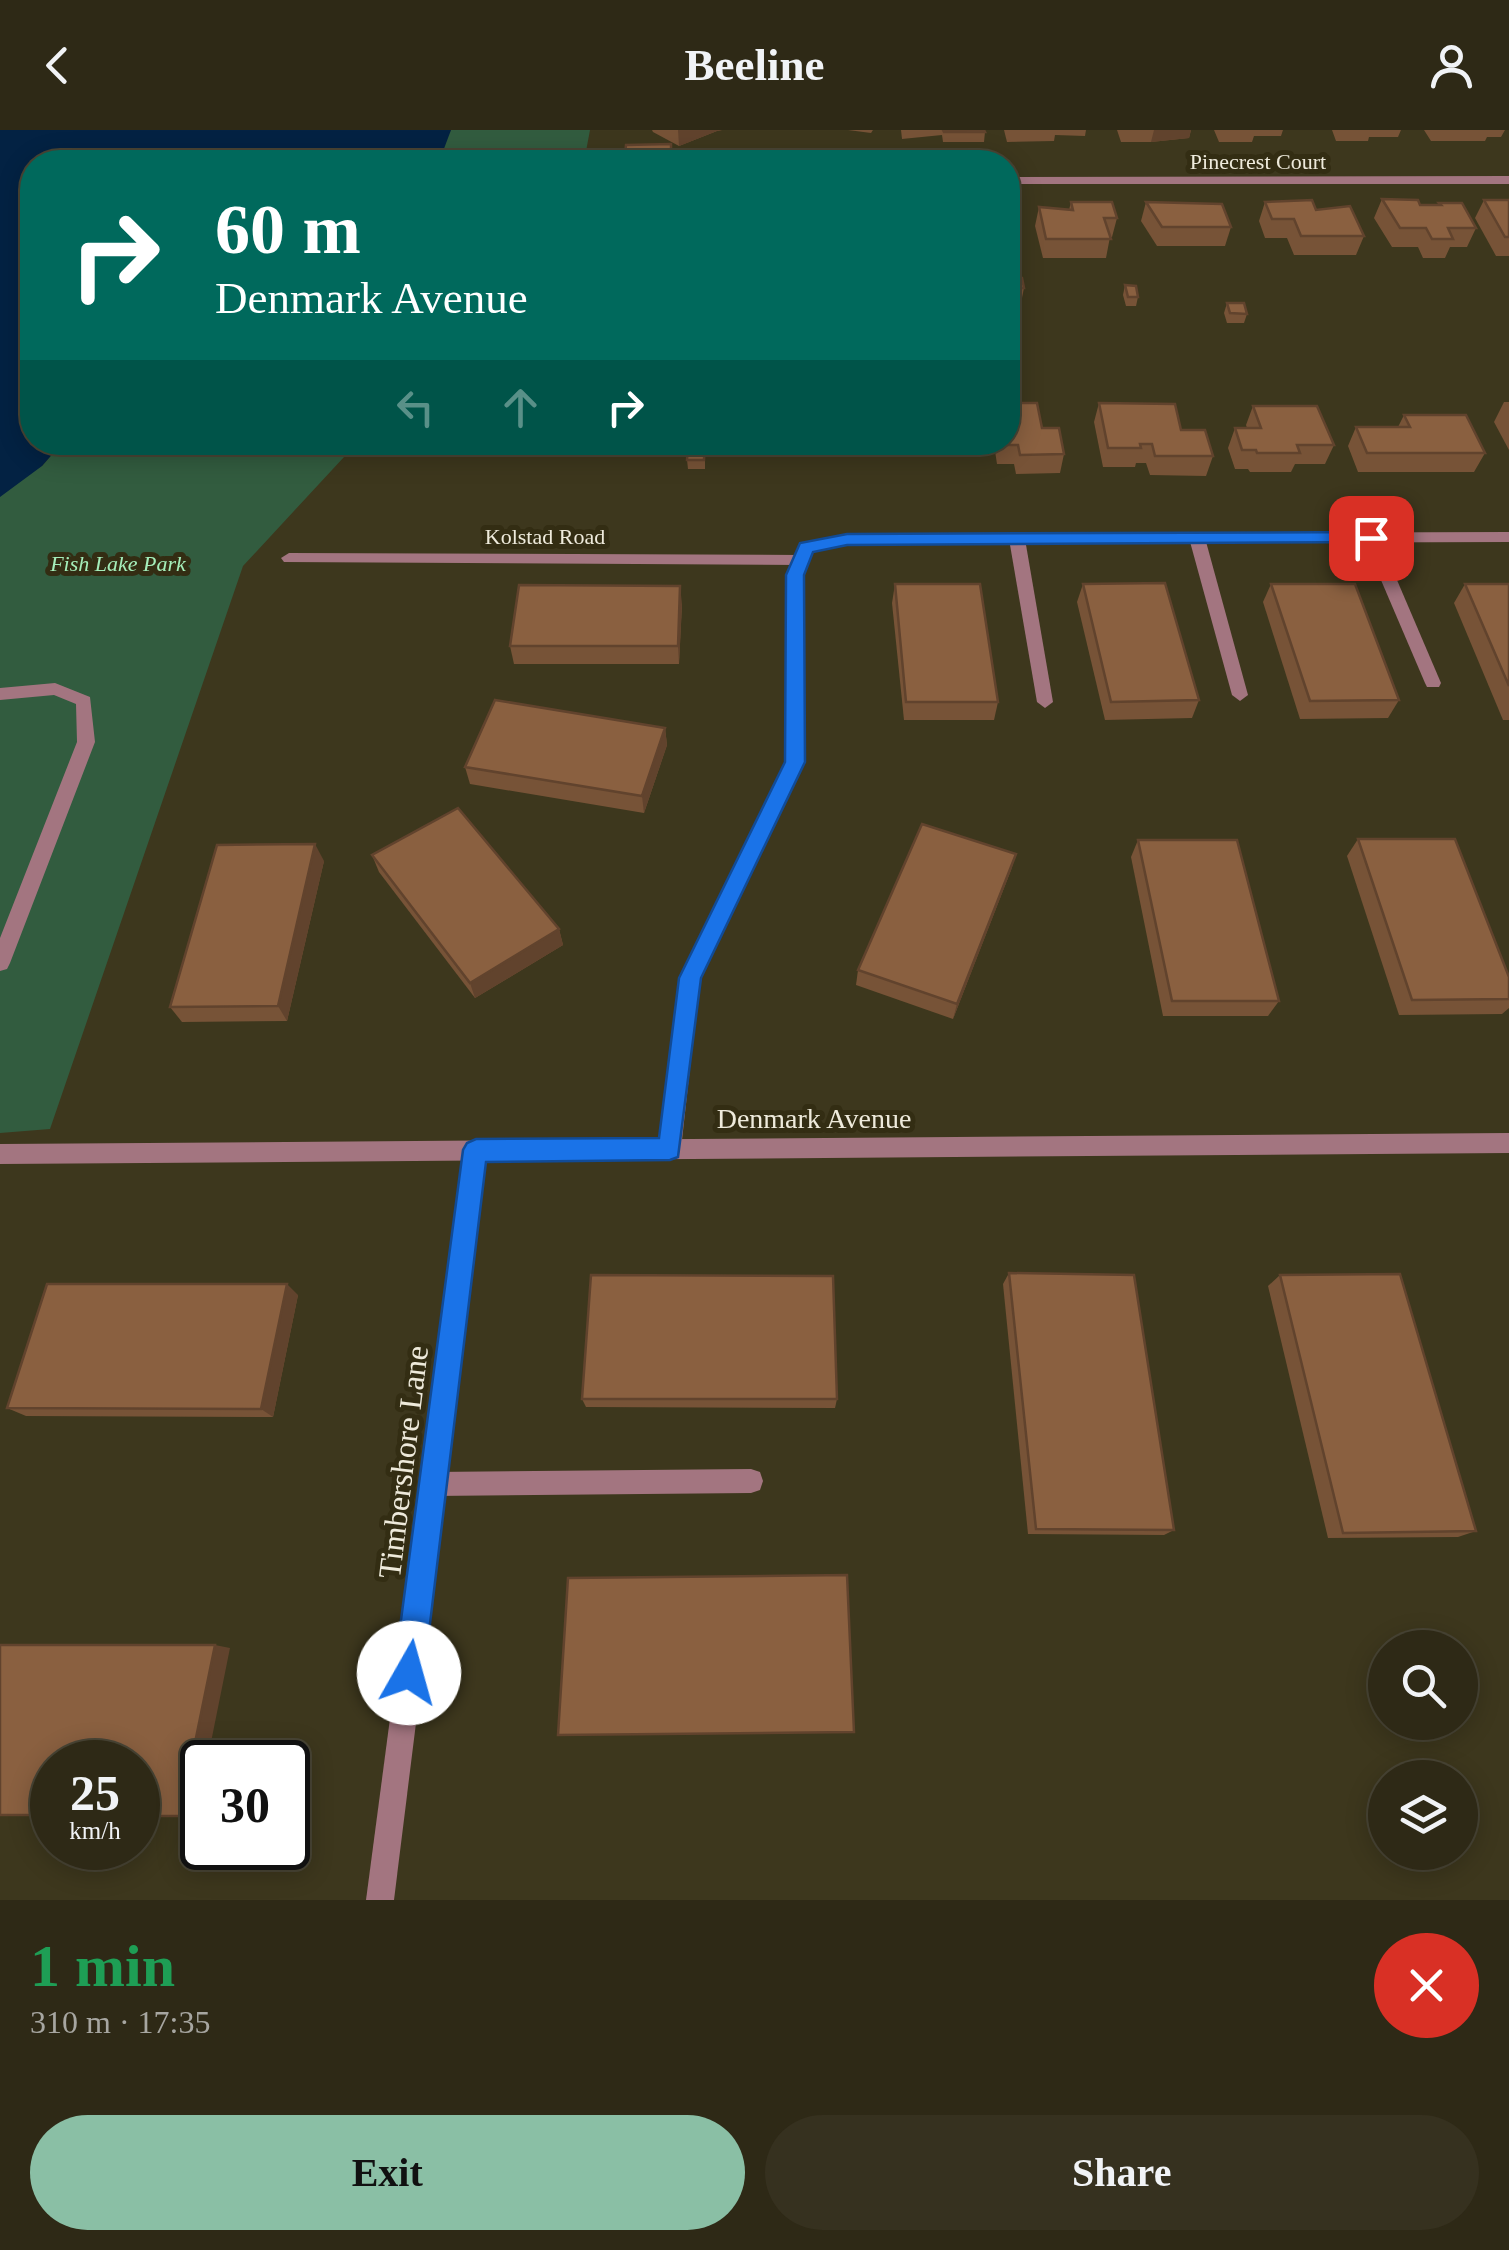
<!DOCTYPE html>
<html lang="en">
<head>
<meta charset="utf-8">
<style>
  :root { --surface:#2e2916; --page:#36311f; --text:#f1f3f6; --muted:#a7a6a1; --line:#494535; --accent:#8abfa5 }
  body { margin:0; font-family:Georgia,serif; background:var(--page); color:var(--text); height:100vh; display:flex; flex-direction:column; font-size:38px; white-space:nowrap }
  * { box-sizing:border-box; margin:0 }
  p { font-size:32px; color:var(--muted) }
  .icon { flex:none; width:55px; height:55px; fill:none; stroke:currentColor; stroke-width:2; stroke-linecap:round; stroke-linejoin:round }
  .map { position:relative; height:1770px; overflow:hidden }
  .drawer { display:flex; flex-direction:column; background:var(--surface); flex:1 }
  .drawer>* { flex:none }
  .hud { position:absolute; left:20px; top:20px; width:1000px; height:305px; border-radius:40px; box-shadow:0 5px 25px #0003,0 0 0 2px var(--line); background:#00695c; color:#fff; overflow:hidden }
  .buttons { position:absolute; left:1368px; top:1500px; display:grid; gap:20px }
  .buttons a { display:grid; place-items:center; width:110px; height:110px; border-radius:50%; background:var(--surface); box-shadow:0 5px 25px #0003,0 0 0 2px var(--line); font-size:50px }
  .speed { position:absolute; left:30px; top:1610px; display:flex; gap:20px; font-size:50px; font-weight:700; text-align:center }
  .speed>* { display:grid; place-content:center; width:130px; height:130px; border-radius:50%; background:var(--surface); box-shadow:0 5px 25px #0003,0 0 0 2px var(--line); line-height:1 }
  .speed small { font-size:25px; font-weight:400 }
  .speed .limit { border:5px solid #111; border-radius:15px; background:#fff; color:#111 }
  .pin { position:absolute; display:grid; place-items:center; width:85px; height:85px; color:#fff; margin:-42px; border-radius:20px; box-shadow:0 5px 15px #0006 }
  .me { position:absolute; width:110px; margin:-55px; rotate:7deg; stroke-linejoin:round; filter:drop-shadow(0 0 8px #0008) }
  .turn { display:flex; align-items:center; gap:35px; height:210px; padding:0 30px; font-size:45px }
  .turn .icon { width:130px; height:130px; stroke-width:2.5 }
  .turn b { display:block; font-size:70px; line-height:85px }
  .lanes { display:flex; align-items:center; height:95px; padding:0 30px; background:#0003; justify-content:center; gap:50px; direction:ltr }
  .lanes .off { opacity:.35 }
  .round { display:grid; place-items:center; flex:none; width:105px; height:105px; border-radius:52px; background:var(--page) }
  .head { display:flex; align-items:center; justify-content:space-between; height:170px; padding:0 30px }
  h1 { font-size:60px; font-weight:700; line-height:75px; color:#1e9e55 }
  .cta { display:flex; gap:20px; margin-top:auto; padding:20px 30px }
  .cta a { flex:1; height:115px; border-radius:60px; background:var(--accent); color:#111; font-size:40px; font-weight:700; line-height:115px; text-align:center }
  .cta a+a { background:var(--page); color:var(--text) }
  header { display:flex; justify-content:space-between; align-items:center; height:130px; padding:0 30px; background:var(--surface); font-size:45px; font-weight:700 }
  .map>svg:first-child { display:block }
  .green { fill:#325c3f }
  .water { fill:#032243 }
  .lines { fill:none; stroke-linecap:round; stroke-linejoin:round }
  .service { fill:#a37580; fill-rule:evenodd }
  .minor { fill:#a37580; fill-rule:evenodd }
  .tertiary { fill:#a37580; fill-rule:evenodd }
  .wall { fill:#775337 }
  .shaded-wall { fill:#61432d }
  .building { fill:#8a6040; stroke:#61432d; stroke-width:2.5 }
  .route { fill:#1a73e8; stroke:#114b97; stroke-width:2.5 }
  .labels { text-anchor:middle; stroke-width:10; stroke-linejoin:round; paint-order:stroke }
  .far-street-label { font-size:22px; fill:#eeeadb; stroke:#332d13 }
  .far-park-label { font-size:22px; font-style:italic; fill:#a5eeba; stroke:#332d13 }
  .street-label { font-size:28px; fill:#eeeadb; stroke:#332d13 }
  .near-street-label { font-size:32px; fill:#eeeadb; stroke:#332d13 }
</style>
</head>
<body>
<header><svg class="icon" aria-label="back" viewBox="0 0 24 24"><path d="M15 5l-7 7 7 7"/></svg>Beeline<svg class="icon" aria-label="person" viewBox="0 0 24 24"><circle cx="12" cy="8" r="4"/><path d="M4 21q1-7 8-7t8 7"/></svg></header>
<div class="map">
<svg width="1509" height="1770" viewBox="0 0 1509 1770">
  <rect width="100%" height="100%" fill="#3d371d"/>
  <!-- green -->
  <g class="green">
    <path d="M 451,0 L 590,0 L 584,32 L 433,32 Z"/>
    <path d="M 62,313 L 357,313 L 243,436 L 50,999 L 0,1003 L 0,341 L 42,336 Z"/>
  </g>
  <!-- water -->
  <path class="water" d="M 0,0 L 451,0 L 439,32 L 32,32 L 32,312 L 62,313 L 42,336 L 0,367 Z"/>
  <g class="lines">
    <!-- service -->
    <g class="service">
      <path d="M 1197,403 L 1205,408 L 1248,565 L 1240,571 L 1232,565 L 1189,408 Z"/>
      <path d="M 1371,403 L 1379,408 L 1441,553 L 1439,557 L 1427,557 L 1425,553 L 1363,408 Z"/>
      <path d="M 1017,404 L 1025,409 L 1053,572 L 1045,578 L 1037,572 L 1009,409 Z"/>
      <path d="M 289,423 L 801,425 L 809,430 L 801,435 L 284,432 L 281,428 Z"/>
      <path d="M 55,553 L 90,567 L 95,612 L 10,833 L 7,839 L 0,841 L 0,808 L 77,612 L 76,574 L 54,565 L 0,570 L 0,558 Z"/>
      <path d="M 751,1339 L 760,1342 L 763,1351 L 760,1360 L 751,1363 L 433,1366 L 424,1363 L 421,1354 L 424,1345 L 433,1342 Z"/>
    </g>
    <!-- minor -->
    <g class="minor">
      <path d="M 1509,46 L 1509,54 L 1008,54 L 1008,47 Z"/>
      <path d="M 1509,402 L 1509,412 L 847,414 L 812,421 L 803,445 L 804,632 L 700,848 L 681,1019 L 678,1026 L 670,1029 L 662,1026 L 659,1019 L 680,848 L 786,632 L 787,445 L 801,413 L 847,404 Z"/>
      <path d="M 476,1011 L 484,1014 L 487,1021 L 394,1770 L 366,1770 L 465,1021 L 468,1014 Z"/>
    </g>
    <!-- tertiary -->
    <path class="tertiary" d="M 1509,1003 L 1509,1023 L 0,1034 L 0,1014 Z"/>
  </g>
  <!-- wall -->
  <g class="wall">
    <path d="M 652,0 L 722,0 L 717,1 L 679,16 L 653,2 Z"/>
    <path d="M 848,0 L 873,0 L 871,3 Z"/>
    <path d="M 901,0 L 984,0 L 985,2 L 984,12 L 943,12 L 942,5 L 902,9 Z"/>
    <path d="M 1004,0 L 1086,0 L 1085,6 L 1055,5 L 1054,11 L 1007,12 Z"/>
    <path d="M 1117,0 L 1191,0 L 1189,8 L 1151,12 L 1121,12 Z"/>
    <path d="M 1214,0 L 1283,0 L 1281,6 L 1254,6 L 1252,12 L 1219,12 Z"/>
    <path d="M 1332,0 L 1401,0 L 1398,7 L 1369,7 L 1368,11 L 1336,11 Z"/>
    <path d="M 1424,0 L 1505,0 L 1501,7 L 1487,7 L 1485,11 L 1431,11 Z"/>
    <path d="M 1382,69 L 1420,75 L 1438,75 L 1439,73 L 1476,98 L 1467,117 L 1450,117 L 1445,128 L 1423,128 L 1418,117 L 1392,117 L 1374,88 Z"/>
    <path d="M 1484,70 L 1509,70 L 1509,126 L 1496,126 L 1475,88 Z"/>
    <path d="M 1071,72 L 1117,88 L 1112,107 L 1110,107 L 1106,128 L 1043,128 L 1035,96 L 1039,77 L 1069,80 Z"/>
    <path d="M 1146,72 L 1231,97 L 1225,116 L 1157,116 L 1141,91 Z"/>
    <path d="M 1265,72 L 1316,80 L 1364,106 L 1356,125 L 1294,125 L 1287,108 L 1265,108 L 1259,91 Z"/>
    <path d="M 1009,148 L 1024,158 L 1022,168 L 1009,168 L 1008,158 Z"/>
    <path d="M 1125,155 L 1138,167 L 1136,176 L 1126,176 L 1123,165 Z"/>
    <path d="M 1227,173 L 1247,184 L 1244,193 L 1227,193 L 1224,183 Z"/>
    <path d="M 1504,272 L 1509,272 L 1509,320 L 1494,292 Z"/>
    <path d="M 1099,273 L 1181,300 L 1213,326 L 1206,346 L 1150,345 L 1146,333 L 1136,333 L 1135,337 L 1103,337 L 1094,292 Z"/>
    <path d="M 1253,276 L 1334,315 L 1325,334 L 1295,334 L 1291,342 L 1250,342 L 1248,339 L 1235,339 L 1228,318 L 1235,298 L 1247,298 L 1246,295 Z"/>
    <path d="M 1404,285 L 1485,323 L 1474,342 L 1358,342 L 1348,316 L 1356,297 L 1398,297 Z"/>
    <path d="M 1042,298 L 1064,324 L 1060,343 L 1016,344 L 1014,334 L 997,334 L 995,321 L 973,321 L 972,312 L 1008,312 Z"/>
    <path d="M 705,312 L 705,339 L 688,339 L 687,330 Z"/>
    <path d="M 895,454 L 998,572 L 994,590 L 904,590 L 892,473 Z"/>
    <path d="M 1083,454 L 1199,570 L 1192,588 L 1105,590 L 1077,472 Z"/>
    <path d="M 1271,454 L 1399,570 L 1388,588 L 1300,589 L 1263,472 Z"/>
    <path d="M 1465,454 L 1509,454 L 1509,590 L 1503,590 L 1454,473 Z"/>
    <path d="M 682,474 L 679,534 L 514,534 L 510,516 Z"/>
    <path d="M 665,598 L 667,615 L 644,683 L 470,654 L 465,637 Z"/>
    <path d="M 1358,709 L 1509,847 L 1509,878 L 1502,884 L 1399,885 L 1347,726 Z"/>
    <path d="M 1138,710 L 1279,871 L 1268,886 L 1163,886 L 1131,727 Z"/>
    <path d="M 1016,724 L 1011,740 L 953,889 L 856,855 L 858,840 Z"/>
    <path d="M 372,725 L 559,799 L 563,815 L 475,868 L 379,742 Z"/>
    <path d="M 324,731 L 287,891 L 182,892 L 170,877 Z"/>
    <path d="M 1009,1143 L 1174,1400 L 1164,1405 L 1028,1404 L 1003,1154 Z"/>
    <path d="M 1280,1145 L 1476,1401 L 1458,1407 L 1328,1408 L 1268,1156 Z"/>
    <path d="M 298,1165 L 273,1287 L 26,1286 L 7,1278 Z"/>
    <path d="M 582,1269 L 837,1269 L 835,1278 L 586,1277 Z"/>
  </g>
  <!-- shaded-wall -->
  <g class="shaded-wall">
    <path d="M 678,0 L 722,0 L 717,1 L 679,16 Z"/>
    <path d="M 1154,0 L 1191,0 L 1189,8 L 1151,12 Z"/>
    <path d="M 680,456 L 682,474 L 679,534 L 678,516 Z"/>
    <path d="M 665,598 L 667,615 L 644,683 L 642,666 Z"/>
    <path d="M 315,714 L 324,731 L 287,891 L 278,876 Z"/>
    <path d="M 1016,724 L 1011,740 L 953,889 L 957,874 Z"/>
    <path d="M 559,799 L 563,815 L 475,868 L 470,853 Z"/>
    <path d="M 287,1154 L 298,1165 L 273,1287 L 261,1279 Z"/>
    <path d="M 215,1515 L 230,1518 L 207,1632 L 202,1632 L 202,1654 L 197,1684 L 180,1686 Z"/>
  </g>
  <!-- building -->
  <g class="building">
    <path d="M 943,0 L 984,0 L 985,2 L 944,2 Z"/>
    <path d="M 671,14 L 671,22 L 676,22 L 674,32 L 628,32 L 629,25 L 625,25 L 626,15 Z"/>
    <path d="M 1382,69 L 1418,70 L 1420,75 L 1441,75 L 1439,73 L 1462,73 L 1476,98 L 1448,98 L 1453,109 L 1432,109 L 1426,98 L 1400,98 Z"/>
    <path d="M 1312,70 L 1316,80 L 1350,76 L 1364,106 L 1301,106 L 1294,89 L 1272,89 L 1265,72 Z"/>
    <path d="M 1484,70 L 1509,70 L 1509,107 L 1505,107 Z"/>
    <path d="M 1071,72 L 1112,72 L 1117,88 L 1104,88 L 1111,109 L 1046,109 L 1039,77 L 1073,80 Z"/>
    <path d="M 1146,72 L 1222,74 L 1231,97 L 1162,97 Z"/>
    <path d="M 1009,148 L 1022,148 L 1024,158 L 1011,158 Z"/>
    <path d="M 1125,155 L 1136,156 L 1138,167 L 1128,167 Z"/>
    <path d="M 1227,173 L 1244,173 L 1247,184 L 1230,183 Z"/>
    <path d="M 1008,273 L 1037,273 L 1042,298 L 1059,298 L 1064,324 L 1020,325 L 1018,315 L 1001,315 L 1001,312 L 1008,312 Z"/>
    <path d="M 1099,273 L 1175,274 L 1181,300 L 1205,300 L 1213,326 L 1155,326 L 1152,314 L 1140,314 L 1141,318 L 1108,318 Z"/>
    <path d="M 1253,276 L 1317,276 L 1334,315 L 1297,315 L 1300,323 L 1257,323 L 1256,320 L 1242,320 L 1235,298 L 1261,298 Z"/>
    <path d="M 1404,285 L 1466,285 L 1485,323 L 1367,323 L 1356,297 L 1410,297 Z"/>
    <path d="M 688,312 L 705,312 L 704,330 L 687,330 Z"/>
    <path d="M 1165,453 L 1199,570 L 1111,572 L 1083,454 Z"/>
    <path d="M 895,454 L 980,454 L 998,572 L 906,572 Z"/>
    <path d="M 1271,454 L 1355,454 L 1399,570 L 1310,571 Z"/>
    <path d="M 1465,454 L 1509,454 L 1509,556 Z"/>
    <path d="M 519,455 L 680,456 L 678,516 L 510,516 Z"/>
    <path d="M 495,570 L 665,598 L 642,666 L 465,637 Z"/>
    <path d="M 458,678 L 559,799 L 470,853 L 372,725 Z"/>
    <path d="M 922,694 L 1016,724 L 957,874 L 858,840 Z"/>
    <path d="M 1358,709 L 1455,709 L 1509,847 L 1509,869 L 1412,870 Z"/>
    <path d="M 1138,710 L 1237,710 L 1279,871 L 1172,871 Z"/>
    <path d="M 315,714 L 278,876 L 170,877 L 217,715 Z"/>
    <path d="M 1009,1143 L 1134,1145 L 1174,1400 L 1036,1399 Z"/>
    <path d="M 1400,1144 L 1476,1401 L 1343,1403 L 1280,1145 Z"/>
    <path d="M 591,1145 L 833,1146 L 837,1269 L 582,1269 Z"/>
    <path d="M 47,1154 L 287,1154 L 261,1279 L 7,1278 Z"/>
    <path d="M 847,1445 L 854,1602 L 558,1605 L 568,1448 Z"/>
    <path d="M 0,1515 L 215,1515 L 180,1686 L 138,1686 L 138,1632 L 52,1632 L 52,1685 L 0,1685 Z"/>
  </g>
  <!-- route -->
  <path class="route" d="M 1371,402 L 1380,408 L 1377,412 L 847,415 L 813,422 L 804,445 L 805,632 L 701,848 L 678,1027 L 670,1030 L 486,1032 L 424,1543 L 420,1554 L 409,1558 L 399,1554 L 394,1543 L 463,1020 L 467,1013 L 476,1009 L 659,1008 L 679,848 L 785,632 L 786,445 L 800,413 L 847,404 Z"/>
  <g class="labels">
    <!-- far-street labels -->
    <g class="far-street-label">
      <text x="1258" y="39">Pinecrest Court</text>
      <text x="545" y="414">Kolstad Road</text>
    </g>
    <!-- far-park labels -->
    <g class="far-park-label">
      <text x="118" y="441">Fish Lake Park</text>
    </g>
    <!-- street labels -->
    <g class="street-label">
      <text x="814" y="998">Denmark Avenue</text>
    </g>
    <!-- near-street labels -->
    <g class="near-street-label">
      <text transform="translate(403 1332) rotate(-83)" y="11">Timbershore Lane</text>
    </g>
  </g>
</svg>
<div class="buttons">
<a><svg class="icon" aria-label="search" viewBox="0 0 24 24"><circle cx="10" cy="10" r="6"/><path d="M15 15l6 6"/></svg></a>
<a><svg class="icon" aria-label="layers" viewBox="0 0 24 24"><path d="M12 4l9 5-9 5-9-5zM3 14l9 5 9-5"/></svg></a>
</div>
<div class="speed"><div>25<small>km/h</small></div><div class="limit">30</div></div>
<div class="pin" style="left:1371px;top:408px;background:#d93025"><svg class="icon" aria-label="arrive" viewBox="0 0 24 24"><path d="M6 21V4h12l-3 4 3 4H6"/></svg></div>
<svg class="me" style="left:409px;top:1543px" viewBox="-20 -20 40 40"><circle r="19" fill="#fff"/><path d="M0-13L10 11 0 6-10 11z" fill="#1a73e8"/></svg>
<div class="hud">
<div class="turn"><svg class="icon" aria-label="right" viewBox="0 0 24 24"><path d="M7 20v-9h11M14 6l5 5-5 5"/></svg><div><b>60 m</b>Denmark Avenue</div></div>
<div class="lanes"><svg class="icon off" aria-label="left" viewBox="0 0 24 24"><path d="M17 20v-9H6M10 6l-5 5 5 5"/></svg><svg class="icon off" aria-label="ahead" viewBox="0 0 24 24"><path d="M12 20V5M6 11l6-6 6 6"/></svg><svg class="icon" aria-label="right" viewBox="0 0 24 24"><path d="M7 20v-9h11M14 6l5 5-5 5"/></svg></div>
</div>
</div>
<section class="drawer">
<div class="head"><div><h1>1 min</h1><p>310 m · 17:35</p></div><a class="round" style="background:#d93025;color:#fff"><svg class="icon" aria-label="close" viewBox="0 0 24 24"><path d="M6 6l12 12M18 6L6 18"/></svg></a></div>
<div class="cta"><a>Exit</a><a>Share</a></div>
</section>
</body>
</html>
